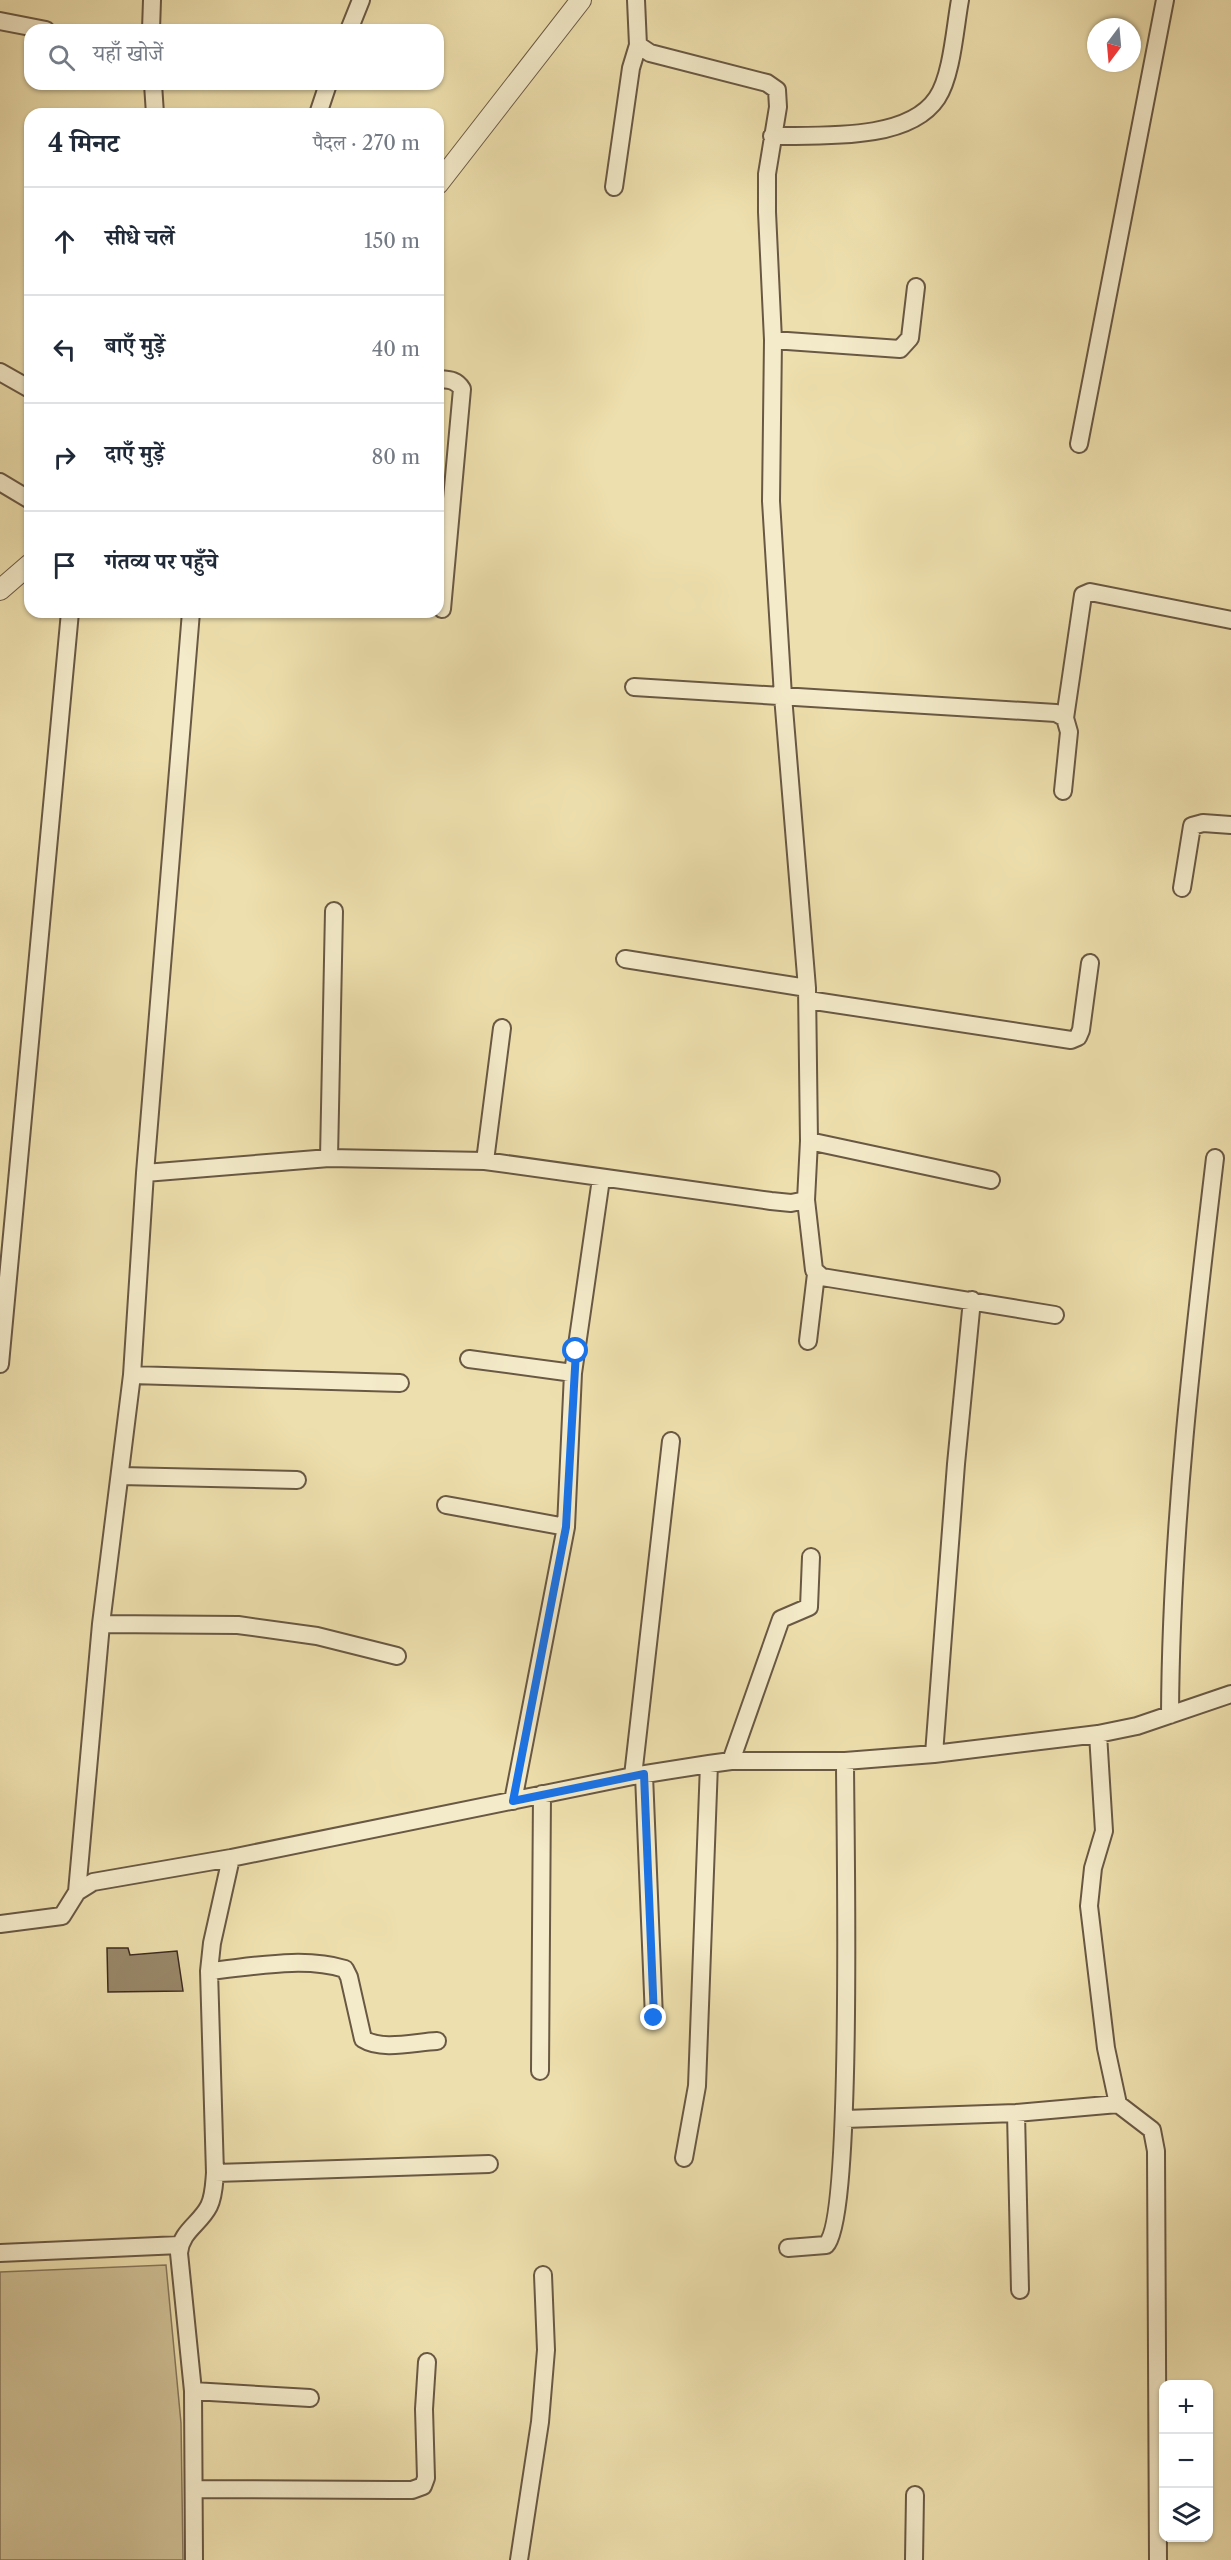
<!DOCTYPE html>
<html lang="hi">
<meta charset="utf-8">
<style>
body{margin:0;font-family:"Libre Caslon Text","Noto Serif Devanagari",serif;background:#f6f6f7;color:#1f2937}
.controls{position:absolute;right:18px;bottom:18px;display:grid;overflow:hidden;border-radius:12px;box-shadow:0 2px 4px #0004}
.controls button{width:54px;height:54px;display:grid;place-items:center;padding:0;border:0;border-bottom:2px solid #e0e1e3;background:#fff;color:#1f2937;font:30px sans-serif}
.compass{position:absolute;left:1087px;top:18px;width:54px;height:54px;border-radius:50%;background:#fff;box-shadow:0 2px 4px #0004;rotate:196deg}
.stop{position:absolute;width:18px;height:18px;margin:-14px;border:4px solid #1a73e8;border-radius:50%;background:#fff}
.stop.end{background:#1a73e8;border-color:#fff;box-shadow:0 2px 6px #0008}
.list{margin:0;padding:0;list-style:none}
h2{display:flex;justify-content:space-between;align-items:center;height:78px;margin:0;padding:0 24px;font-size:26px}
h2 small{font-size:20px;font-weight:400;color:#747a83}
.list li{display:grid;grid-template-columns:39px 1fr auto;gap:18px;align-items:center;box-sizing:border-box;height:108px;padding:0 24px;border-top:2px solid #e0e1e3}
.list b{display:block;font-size:22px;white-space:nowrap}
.list em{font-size:20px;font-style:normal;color:#747a83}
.icon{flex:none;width:33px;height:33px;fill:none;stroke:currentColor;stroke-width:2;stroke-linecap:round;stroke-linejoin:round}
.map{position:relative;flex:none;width:1231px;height:2560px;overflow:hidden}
.search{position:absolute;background:#fff;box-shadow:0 2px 4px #0004;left:24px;top:24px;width:420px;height:66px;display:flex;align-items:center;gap:15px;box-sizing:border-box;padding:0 21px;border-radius:18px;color:#747a83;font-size:22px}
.panel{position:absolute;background:#fff;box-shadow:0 2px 4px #0004;left:24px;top:108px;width:420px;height:510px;border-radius:18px}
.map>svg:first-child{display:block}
</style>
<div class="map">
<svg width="1231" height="2560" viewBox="0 0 1231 2560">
<rect width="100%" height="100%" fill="#eee0ae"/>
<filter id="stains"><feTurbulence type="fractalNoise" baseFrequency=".00333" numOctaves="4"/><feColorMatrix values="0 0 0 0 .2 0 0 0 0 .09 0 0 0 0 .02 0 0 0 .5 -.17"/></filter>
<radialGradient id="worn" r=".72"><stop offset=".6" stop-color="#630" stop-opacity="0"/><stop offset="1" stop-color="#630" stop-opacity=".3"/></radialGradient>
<!-- green -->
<path fill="#d0c196" stroke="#86765c" stroke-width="1.5" d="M166,2265L181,2423L183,2560H0V2272Z"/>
<!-- building -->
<path fill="#99896a" stroke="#3d2a21" stroke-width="1.5" d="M107,1948H128L130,1955L177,1951L183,1991L108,1992Z"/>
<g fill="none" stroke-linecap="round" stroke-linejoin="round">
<defs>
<path id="minor" d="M0,21L46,30
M151,30L152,0
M349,30L361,0
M638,45L650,53L767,83L777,90L778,107L767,174V212L773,340L771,501L783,696L807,988L809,1141L806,1200L814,1270L822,1277L1055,1315
M153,84L155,114
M318,114L328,84
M772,136C819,135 908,142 937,98C952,76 955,27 960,0
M614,187L631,68L638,45L636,0
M773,340L900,349L910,338L916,287
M0,372L30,389
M438,379C448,380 456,379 462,389L442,609
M1079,444L1165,0
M0,482L30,500
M634,687L1056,713L1065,718L1069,732L1063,791
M1065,718L1083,595L1090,592L1231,620
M1182,888L1192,826L1203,823L1231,825
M625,959L807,988
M808,1000L1071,1040L1078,1037L1081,1030L1090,963
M809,1141L991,1180
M329,1158L334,911
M485,1161L502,1028
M145,1173L329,1158L485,1161L771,1201L791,1203L806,1200
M808,1341L816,1274
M469,1359L573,1373
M0,1364L70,612
M132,1375L400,1383
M120,1476L297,1480
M446,1505L566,1527
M101,1624L238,1625L317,1636L397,1656
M1170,1715C1171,1528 1193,1343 1215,1158
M1098,1734L1104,1831L1093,1868L1089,1906L1106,2048L1118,2104L1152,2130L1156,2151L1158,2560
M934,1754L956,1464L972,1300
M731,1761L781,1619L809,1607L811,1557
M644,1775L654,2018
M633,1776L671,1441
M513,1801L566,1527L573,1373L601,1179
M77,1892L101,1624L132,1375L145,1173L191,612
M0,1924L62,1916L77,1892L93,1882L231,1858L633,1776L709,1764L731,1761H845L934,1754L1098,1734L1137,1726L1231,1694
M209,1971C252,1967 303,1956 345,1969L349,1977L363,2039C382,2051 415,2042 437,2041
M540,2071L542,1794
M1016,2113L1020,2290
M845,2119L1016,2113L1118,2104
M684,2158L697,2086L709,1764
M215,2173L489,2164
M788,2248L826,2245C854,2218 845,1825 845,1761
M0,2253L180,2245
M193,2391L310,2398
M195,2489L393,2490H412L423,2486L426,2478L424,2409L427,2362
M194,2560L193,2391L179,2253C181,2231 200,2224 209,2206C214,2196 214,2184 215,2173L209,1971L212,1943L231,1858
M519,2560L540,2422L546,2350L543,2275
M914,2560L915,2495"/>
<path id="tertiary" d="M438,184L581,0
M0,590L30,564"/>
</defs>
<!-- minor casing -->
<use href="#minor" stroke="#695844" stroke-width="20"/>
<!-- tertiary casing -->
<use href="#tertiary" stroke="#695844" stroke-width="22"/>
<!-- minor -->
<use href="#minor" stroke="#f4ebca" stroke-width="16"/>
<!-- tertiary -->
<use href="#tertiary" stroke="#f4ebca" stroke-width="20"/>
</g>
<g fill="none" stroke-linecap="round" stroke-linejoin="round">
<!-- route -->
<path stroke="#1a73e8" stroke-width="8" d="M576,1351L566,1527L513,1801L644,1774L654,2018"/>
</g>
<rect width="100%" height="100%" filter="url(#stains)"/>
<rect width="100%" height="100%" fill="url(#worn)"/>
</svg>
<div class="controls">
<button>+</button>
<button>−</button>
<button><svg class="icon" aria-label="layers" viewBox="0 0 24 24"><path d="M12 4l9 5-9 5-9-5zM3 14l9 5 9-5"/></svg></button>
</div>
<svg class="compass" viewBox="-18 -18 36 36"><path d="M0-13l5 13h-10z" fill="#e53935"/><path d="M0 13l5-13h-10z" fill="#747a83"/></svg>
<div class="stop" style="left:576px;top:1351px"></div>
<div class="stop end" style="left:654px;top:2018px"></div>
<div class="search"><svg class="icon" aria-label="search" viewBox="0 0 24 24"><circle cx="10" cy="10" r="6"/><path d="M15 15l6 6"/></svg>यहाँ खोजें</div>
<section class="panel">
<h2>4 मिनट<small>पैदल · 270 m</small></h2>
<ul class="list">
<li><svg class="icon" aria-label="ahead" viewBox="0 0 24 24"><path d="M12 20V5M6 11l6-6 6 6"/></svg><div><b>सीधे चलें</b></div><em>150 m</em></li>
<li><svg class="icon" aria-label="left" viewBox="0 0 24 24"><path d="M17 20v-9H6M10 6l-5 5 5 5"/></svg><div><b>बाएँ मुड़ें</b></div><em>40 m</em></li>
<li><svg class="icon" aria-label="right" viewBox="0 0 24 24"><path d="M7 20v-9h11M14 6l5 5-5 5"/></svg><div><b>दाएँ मुड़ें</b></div><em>80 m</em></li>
<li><svg class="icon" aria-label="arrive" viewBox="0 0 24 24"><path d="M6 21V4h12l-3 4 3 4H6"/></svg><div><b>गंतव्य पर पहुँचे</b></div></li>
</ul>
</section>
</div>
